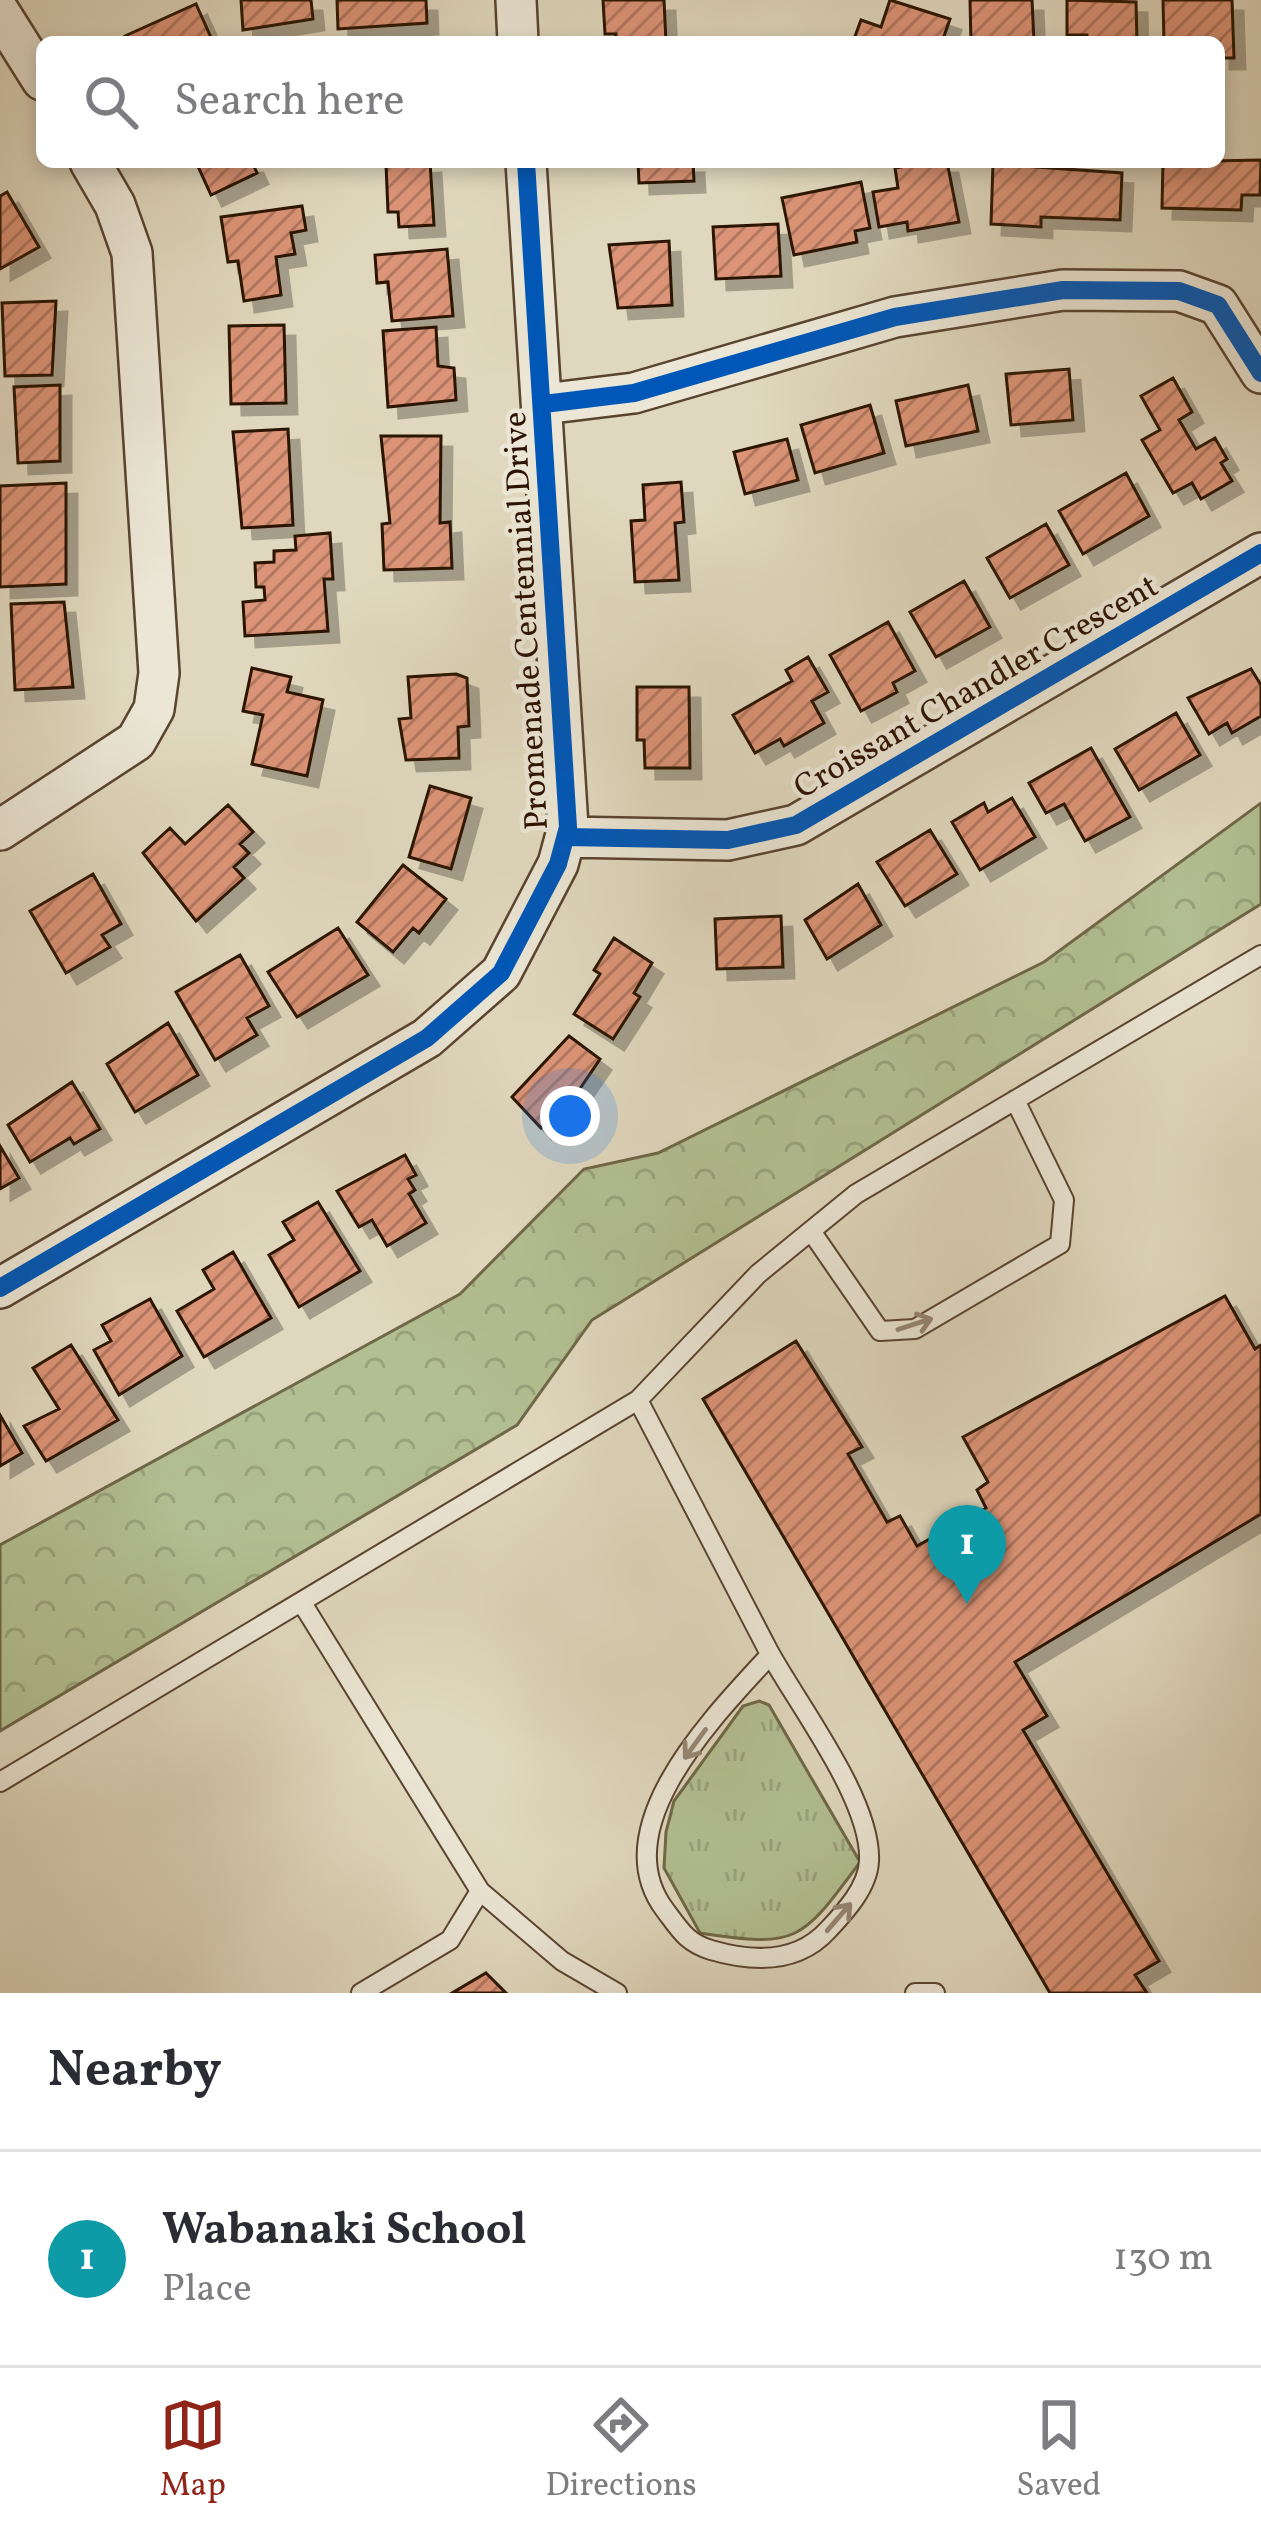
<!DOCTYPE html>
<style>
body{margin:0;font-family:Vollkorn,serif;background:#f2f2f3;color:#2b2b33}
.you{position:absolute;left:570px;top:1116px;width:42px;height:42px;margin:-30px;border:9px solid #fff;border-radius:50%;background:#1a73e8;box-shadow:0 0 0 18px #1a73e833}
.badge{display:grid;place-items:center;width:78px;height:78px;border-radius:50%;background:#8f2418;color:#fff;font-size:39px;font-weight:700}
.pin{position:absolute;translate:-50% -99px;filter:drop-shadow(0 3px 6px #0008)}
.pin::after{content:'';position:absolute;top:63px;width:42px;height:36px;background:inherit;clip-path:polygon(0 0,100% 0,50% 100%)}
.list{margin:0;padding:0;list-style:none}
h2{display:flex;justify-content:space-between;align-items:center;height:156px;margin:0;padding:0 48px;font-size:51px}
h2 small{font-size:39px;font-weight:400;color:#7c7c81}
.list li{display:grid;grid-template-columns:78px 1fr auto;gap:36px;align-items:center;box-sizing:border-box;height:216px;padding:0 48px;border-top:3px solid #e1e1e2}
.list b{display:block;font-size:45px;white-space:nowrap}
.list p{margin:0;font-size:39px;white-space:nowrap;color:#7c7c81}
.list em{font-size:39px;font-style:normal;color:#7c7c81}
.icon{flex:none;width:66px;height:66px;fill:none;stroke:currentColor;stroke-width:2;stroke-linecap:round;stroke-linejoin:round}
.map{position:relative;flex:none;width:1261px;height:1993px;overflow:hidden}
.search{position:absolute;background:#fff;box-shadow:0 6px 18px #0003;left:36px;right:36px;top:36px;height:132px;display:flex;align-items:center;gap:30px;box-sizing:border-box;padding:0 42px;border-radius:18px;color:#7c7c81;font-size:45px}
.sheet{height:372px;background:#fff}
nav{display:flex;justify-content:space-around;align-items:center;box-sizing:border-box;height:168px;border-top:3px solid #e1e1e2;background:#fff;font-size:33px;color:#7c7c81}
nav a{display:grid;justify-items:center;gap:6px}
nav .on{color:#8f2418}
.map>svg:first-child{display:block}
</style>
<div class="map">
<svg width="1261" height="1993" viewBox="0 0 1261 1993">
<defs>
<pattern id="grass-tufts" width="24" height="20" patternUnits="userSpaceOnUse" patternTransform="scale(3)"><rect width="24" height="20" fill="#b2bf92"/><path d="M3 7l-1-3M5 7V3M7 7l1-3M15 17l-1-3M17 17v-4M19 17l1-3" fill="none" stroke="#99a37c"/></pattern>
<pattern id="forest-crowns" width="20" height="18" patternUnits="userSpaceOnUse" patternTransform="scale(3)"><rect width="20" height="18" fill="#b2bf92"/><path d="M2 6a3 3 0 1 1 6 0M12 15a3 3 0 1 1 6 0" fill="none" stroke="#99a37c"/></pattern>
<pattern id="building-hatch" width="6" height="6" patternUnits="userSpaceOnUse" patternTransform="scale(3)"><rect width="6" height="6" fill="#db9477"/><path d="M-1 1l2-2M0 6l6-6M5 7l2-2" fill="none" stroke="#b2775f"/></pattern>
<filter id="shadow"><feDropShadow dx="11" dy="11" stdDeviation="0" flood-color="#0004"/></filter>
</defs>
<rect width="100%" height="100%" fill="#e0d8be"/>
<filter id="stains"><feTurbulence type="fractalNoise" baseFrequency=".00167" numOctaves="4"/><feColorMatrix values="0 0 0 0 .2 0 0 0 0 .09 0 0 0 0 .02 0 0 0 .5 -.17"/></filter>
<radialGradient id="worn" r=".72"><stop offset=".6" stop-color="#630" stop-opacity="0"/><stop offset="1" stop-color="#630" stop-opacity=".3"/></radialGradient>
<!-- grass -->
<path fill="url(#grass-tufts)" stroke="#6f6849" stroke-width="3" d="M759,1701L769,1705L860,1862C801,1942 798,1948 700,1933L664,1868L666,1832L674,1801L743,1706Z"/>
<!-- forest -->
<path fill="url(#forest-crowns)" stroke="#6f6849" stroke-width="3" d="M1261,803V904L592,1320L517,1425L0,1731V1545L460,1294L584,1169L658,1153L1044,962Z"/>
<!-- building -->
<path fill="url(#building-hatch)" stroke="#2c1200" stroke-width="3" filter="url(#shadow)" d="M241,0H311L313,19L243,30Z
M337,0H426L427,23L338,29Z
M603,0H664L666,42H616V34H605Z
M890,0L950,19L942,42H853L861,20L881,27Z
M970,0H1032L1034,42H971Z
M1067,0L1136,2L1137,42H1087V35H1067Z
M1163,0H1232L1234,58H1219V42H1164Z
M196,4L213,42H127L125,36Z
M1261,160L1260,195H1242L1241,210L1162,208L1163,162Z
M196,162H252L257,173L211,195Z
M430,162L434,225L399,227L398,212H388L386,164Z
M638,162H693L694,181L639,183Z
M928,162H947L959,222L908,231L907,222L879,227L873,192L898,188L895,168Z
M993,164L1122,173L1120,220L1041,217V227L991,224Z
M861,182L870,228L855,231L857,242L794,255L782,198Z
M7,192L39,247L0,269V196Z
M302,206L306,230L291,233L295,254L276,257L281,295L244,301L238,261L228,262L221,217Z
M778,224L781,276L716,279L713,227Z
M669,241L672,305L618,308L609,245Z
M447,249L453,316L392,321L388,282L377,283L375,255Z
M56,301L52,375L5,376L2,303Z
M284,325L286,403L231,404L229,326Z
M436,327L438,366L454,368L456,400L388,407L383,331Z
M1069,369L1073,420L1011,425L1006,374Z
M1173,378L1192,412L1179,420L1196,449L1215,438L1227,459L1221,463L1232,481L1201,499L1192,483L1173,493L1142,440L1160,430L1141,396Z
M60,385V461L18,463L14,387Z
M968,385L978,431L906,446L896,401Z
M870,405L884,453L815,473L801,425Z
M288,429L293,525L242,528L233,432Z
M381,436H441L440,523L450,522L452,568L384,570L382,524L390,523Z
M787,439L798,480L745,494L734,452Z
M1126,473L1149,516L1083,554L1059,511Z
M681,482L684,522L675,523L679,580L635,582L631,521L645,520L643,485Z
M66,483V584L0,587V486Z
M1046,524L1069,565L1010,598L987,558Z
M330,533L333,579H324L328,631L245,636L243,602L265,600L264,587H256L255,563L274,562V551L296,550L295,536Z
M964,581L990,627L936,657L910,612Z
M64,602L73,687L15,690L11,604Z
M888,622L915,671L893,683L897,692L861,711L830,655Z
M808,657L828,692L812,701L824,723L784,746L780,739L755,753L733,715L792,681L786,670Z
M252,668L291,677L287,692L323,700L307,776L252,764L263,715L243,711Z
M1251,669L1261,685V716L1232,733L1227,723L1209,734L1188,698Z
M456,674L467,678L469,726L458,727L459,758L406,760L399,719L411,718L408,677Z
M637,687H689L690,768H645L644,740H637Z
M1176,713L1200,755L1139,790L1115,749Z
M1091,748L1130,817L1085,841L1064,804L1046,813L1029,783Z
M430,786L471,798L451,869L409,857Z
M1012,798L1035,837L980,870L952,822L984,803L988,812Z
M228,805L253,832L240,844L249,853L234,867L244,878L196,921L143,853L170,828L185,844Z
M930,830L957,874L905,906L877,862Z
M403,865L446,899L419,933L413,928L393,952L357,922Z
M93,874L121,924L102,935L110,947L66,973L30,911Z
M858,884L881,925L827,959L805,920Z
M781,916L783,967L717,969L715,919Z
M338,928L368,975L297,1017L268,972Z
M614,938L652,963L634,993L640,997L613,1039L574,1014L600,974L594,970Z
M240,955L269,1006L247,1018L257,1035L215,1060L176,992Z
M168,1023L198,1075L135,1112L107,1064Z
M569,1036L600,1059L577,1093L541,1128L512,1097Z
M72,1082L100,1129L74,1144L70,1138L30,1162L8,1125Z
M0,1146L19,1178L0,1189Z
M405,1155L416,1175L408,1179L415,1190L409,1194L426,1223L387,1246L372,1220L359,1227L337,1191Z
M318,1202L360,1271L299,1307L269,1255L294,1240L283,1222Z
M233,1252L271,1318L204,1357L177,1311L214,1289L203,1270Z
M1225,1296L1255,1349L1261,1345V1514L1015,1662L1047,1716L1023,1730L1159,1961L1135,1975L1147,1993H1050L703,1399L796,1341L862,1447L848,1454L887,1522L900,1516L917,1546L986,1508L977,1490L988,1482L963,1437Z
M150,1299L182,1356L119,1395L94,1350L111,1341L102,1325Z
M71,1345L118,1420L46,1461L24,1426L59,1409L33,1368Z
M0,1415L22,1453L0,1466Z
M486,1973L506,1993H452Z"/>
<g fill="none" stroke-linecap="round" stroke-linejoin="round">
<defs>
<path id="lane" d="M811,1231L880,1331L915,1329L1060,1244L1064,1200L1015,1100
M638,1400C682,1483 724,1567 768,1650C797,1704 872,1800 869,1861C868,1887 845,1912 828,1930C797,1964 752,1962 711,1950C687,1943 680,1930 665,1910C602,1827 718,1712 770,1655
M302,1603L480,1891L562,1961L617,1993
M0,1782L638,1400L758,1274L856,1194L1261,955
M361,1993L450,1940L480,1891
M915,1993H935"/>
<path id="street" d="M516,0L518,42
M0,13L42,80
M544,404L634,393L895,317L1063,290L1179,291L1218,305L1261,373
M0,830L136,741L154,709L159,673L132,253L115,205L90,162
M566,837L728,840L796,825L1261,553
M0,1288L427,1038L501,973L558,864L568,827L526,162"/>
</defs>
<!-- lane casing -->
<use href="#lane" stroke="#594430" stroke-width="22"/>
<!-- street casing -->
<use href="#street" stroke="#594430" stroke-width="44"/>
<!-- lane -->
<use href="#lane" stroke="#ebe6d5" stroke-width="18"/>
<!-- street -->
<use href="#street" stroke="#ebe6d5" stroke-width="39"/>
<defs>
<path id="cycleway" d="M544,404L634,393L895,317L1063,290L1179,291L1218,305L1261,373
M566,837L728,840L796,825L1261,553
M0,1288L427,1038L501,973L558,864L568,827L526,162"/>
</defs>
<!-- cycleway casing -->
<use href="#cycleway" stroke="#ebe6d5" stroke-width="26"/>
<!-- cycleway -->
<use href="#cycleway" stroke="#0057b8" stroke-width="18"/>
</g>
<!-- one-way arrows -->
<defs><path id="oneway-shaft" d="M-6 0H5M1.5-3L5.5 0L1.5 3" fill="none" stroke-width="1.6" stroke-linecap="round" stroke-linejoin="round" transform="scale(3)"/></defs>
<g stroke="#958775">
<use href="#oneway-shaft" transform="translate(915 1324) rotate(-18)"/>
<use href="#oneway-shaft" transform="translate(695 1744) rotate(126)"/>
<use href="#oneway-shaft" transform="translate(839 1917) rotate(-49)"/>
</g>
<g text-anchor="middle" stroke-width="9" stroke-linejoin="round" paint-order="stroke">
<!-- street labels -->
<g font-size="33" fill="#2c1200" stroke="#ebe6d5">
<text transform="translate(524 621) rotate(-93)" y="12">Promenade Centennial Drive</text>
<text transform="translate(975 685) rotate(-30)" y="12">Croissant Chandler Crescent</text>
</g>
</g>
<rect width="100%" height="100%" filter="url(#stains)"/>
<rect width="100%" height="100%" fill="url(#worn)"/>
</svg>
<div class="you"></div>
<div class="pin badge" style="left:967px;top:1604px;background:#0f9aa8">1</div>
<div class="search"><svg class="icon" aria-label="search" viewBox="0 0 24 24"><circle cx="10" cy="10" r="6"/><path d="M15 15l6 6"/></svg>Search here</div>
</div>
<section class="sheet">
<h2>Nearby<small></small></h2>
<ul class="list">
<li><span class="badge" style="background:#0f9aa8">1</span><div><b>Wabanaki School</b><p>Place</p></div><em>130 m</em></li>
</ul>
</section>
<nav>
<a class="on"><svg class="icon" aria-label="map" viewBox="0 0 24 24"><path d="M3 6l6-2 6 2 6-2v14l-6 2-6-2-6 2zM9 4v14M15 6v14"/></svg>Map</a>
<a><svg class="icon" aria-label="directions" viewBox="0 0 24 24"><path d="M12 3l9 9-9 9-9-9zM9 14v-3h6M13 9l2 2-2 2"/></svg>Directions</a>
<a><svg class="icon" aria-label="saved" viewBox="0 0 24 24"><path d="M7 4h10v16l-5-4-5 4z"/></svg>Saved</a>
</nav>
